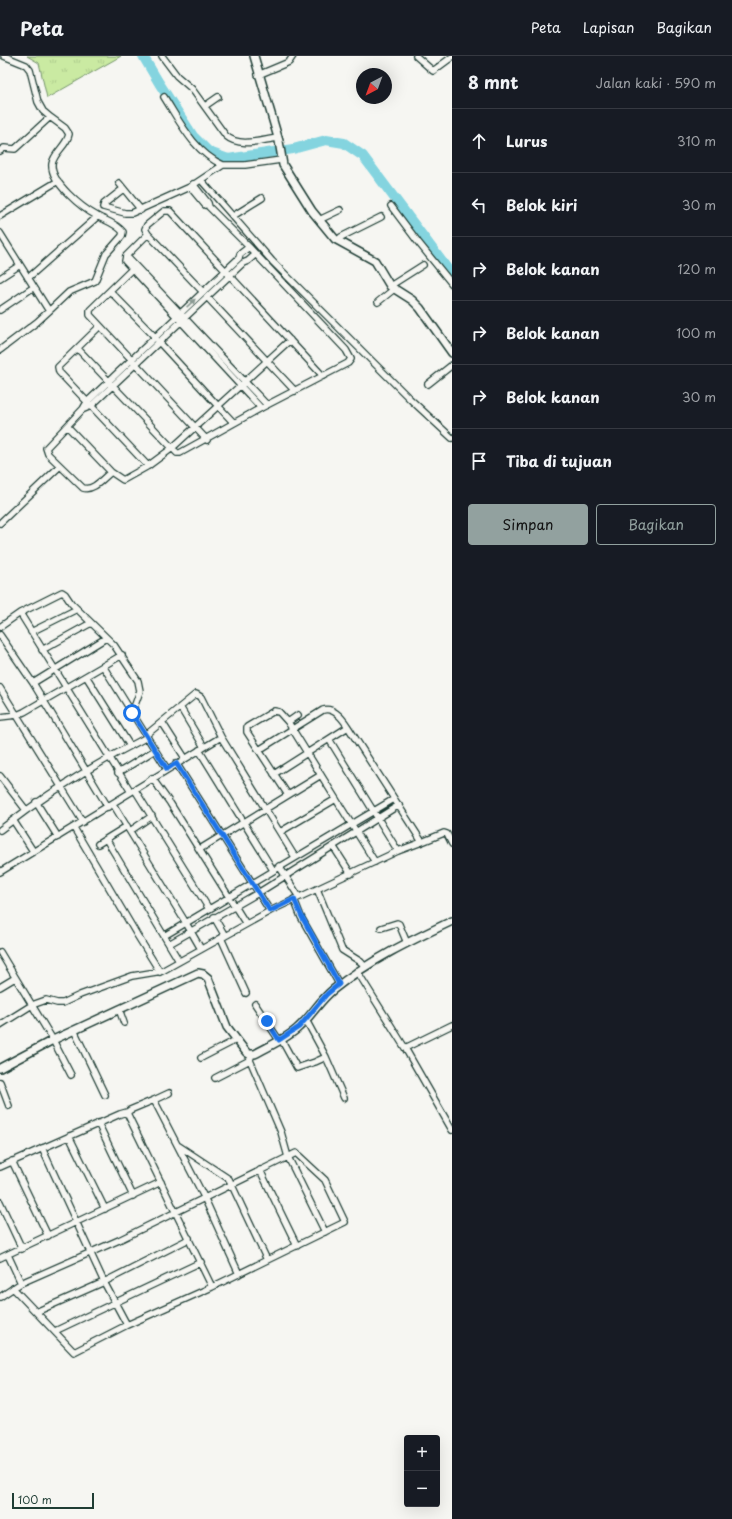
<!DOCTYPE html>
<html lang="id">
<meta charset="utf-8">
<style>
body{margin:0;font-family:"Playpen Sans",sans-serif;background:#242831;color:#f1f3f6}
.controls{position:absolute;right:12px;bottom:12px;display:grid;overflow:hidden;border-radius:4px;box-shadow:0 4px 16px #0002}
.controls button{width:36px;height:36px;display:grid;place-items:center;padding:0;border:0;border-bottom:1px solid #363941;background:#171b24;color:#f1f3f6;font:20px sans-serif}
.compass{position:absolute;left:356px;top:12px;width:36px;height:36px;border-radius:50%;background:#171b24;box-shadow:0 4px 16px #0002;rotate:221deg}
.scale{position:absolute;left:12px;bottom:10px;width:82px;box-sizing:border-box;padding-left:4px;border:2px solid #1f3d34;border-top:0;font-size:11px;line-height:14px;white-space:nowrap;color:#1f3d34;-webkit-text-stroke:3px #f6f6f2;paint-order:stroke}
.stop{position:absolute;width:12px;height:12px;margin:-9px;border:3px solid #1a73e8;border-radius:50%;background:#fff}
.stop.end{background:#1a73e8;border-color:#fff;box-shadow:0 1px 4px #0008}
.list{margin:0;padding:0;list-style:none}
h2{display:flex;justify-content:space-between;align-items:center;height:52px;margin:0;padding:0 16px;font-size:17px}
h2 small{font-size:13px;font-weight:400;color:#9ea1a6}
.list li{display:grid;grid-template-columns:26px 1fr auto;gap:12px;align-items:center;box-sizing:border-box;height:64px;padding:0 16px;border-top:1px solid #363941}
.list b{display:block;font-size:15px;white-space:nowrap}
.list em{font-size:13px;font-style:normal;color:#9ea1a6}
.actions{display:flex;gap:8px;padding:12px 16px}
.actions a{flex:1;padding:9px 0;border:1px solid #92a19f;border-radius:4px;text-align:center;font-size:14px;color:#92a19f}
.actions .main{background:#92a19f;color:#111}
.icon{flex:none;width:22px;height:22px;fill:none;stroke:currentColor;stroke-width:2;stroke-linecap:round;stroke-linejoin:round}
.map{position:relative;flex:none;width:452px;height:1463px;overflow:hidden}
header{display:flex;align-items:center;gap:24px;box-sizing:border-box;height:56px;padding:0 20px;background:#171b24;border-bottom:1px solid #363941}
header strong{font-size:19px}
nav{display:flex;gap:22px;margin-inline-start:auto;font-size:14px}
main{display:flex}
aside{flex:1;background:#171b24}
.map>svg:first-child{display:block}
</style>
<header>
<strong>Peta</strong>
<nav><a>Peta</a><a>Lapisan</a><a>Bagikan</a></nav>
</header>
<main>
<div class="map">
<svg width="452" height="1463" viewBox="0 0 452 1463">
<defs>
<pattern id="grass-tufts" width="24" height="20" patternUnits="userSpaceOnUse"><rect width="24" height="20" fill="#caeaa2"/><path d="M3 7l-1-3M5 7V3M7 7l1-3M15 17l-1-3M17 17v-4M19 17l1-3" fill="none" stroke="#adca8c"/></pattern>
</defs>
<rect width="100%" height="100%" fill="#f6f6f2"/>
<filter id="ink" filterUnits="userSpaceOnUse"><feTurbulence type="fractalNoise" baseFrequency=".025" numOctaves="2"/><feDisplacementMap in="SourceGraphic" scale="8" xChannelSelector="R" yChannelSelector="G"/><feConvolveMatrix kernelMatrix="1 2 1 2 8 2 1 2 1" color-interpolation-filters="sRGB"/></filter>
<g filter="url(#ink)">
<!-- grass -->
<path fill="url(#grass-tufts)" stroke="#74946b" d="M27,0H121L47,42L39,7Z"/>
<g fill="none" stroke-linecap="round" stroke-linejoin="round">
<!-- river -->
<path stroke="#84d4df" stroke-width="10" d="M143,0L159,27L193,80L209,96L228,103L293,93L326,84L344,87L363,100L452,219"/>
<defs>
<path id="minor" d="M4,0L26,9L30,14L38,46L43,55L50,61
M162,0L177,20L192,33L226,80C240,92 261,84 278,82
M416,0L433,15L452,1
M258,19L289,6L293,0
M164,41C180,66 194,96 223,109
M205,50L218,41
M0,95L4,92L15,93L50,61L65,72L69,78C67,90 54,96 52,108C50,126 82,152 97,160C106,165 116,167 123,176L122,180L106,198L95,225L69,236L49,255
M201,124L272,205L410,343L452,382
M119,127L141,154
M190,131L205,149
M123,133L104,148L103,151L125,157H132L190,131L223,109H245L281,104
M391,150L418,186L452,228
M0,160L58,125
M233,160L262,142
M319,164L340,154
M0,177L49,255L37,266L0,294
M148,178L203,236
M338,184L341,181L381,161
M126,200L267,349
M132,213L90,254V259L207,384
M0,222L20,209
M28,222L97,161
M390,230L423,209
M110,235L155,281
M207,241L295,335
M378,246L394,233
M0,254L34,231
M100,270L58,311L59,316L148,410
M158,285L218,350L290,284
M78,293L177,397H180L234,367
M428,328L452,309
M261,352L125,205L126,200L148,178L145,173L147,169L164,155H170L323,320
M84,353L91,350L243,207L248,205L256,198
M67,370L111,416L123,424L148,410L171,393L218,350L234,367L261,352L348,307L351,303L346,294L249,191L209,151L208,147L193,128
M111,416C103,422 94,435 83,432L48,398L46,392L83,353L87,346L109,325L239,202L240,198L249,191
M0,467L60,410
M20,557L62,536L65,538L71,547L114,589L138,625L140,635L132,657
M0,571L20,557L131,736
M31,576L77,553
M0,579L33,627L108,751
M42,594L91,567
M103,610L167,713
M86,620L130,690
M33,627L106,582
M0,632L83,766
M180,651L204,691
M0,661L17,659L24,656L122,599
M162,666L185,702
M288,666L375,806
M146,679L196,638L201,641L221,681
M329,683L398,795
M199,694L273,814
M176,707L270,855
M118,717L155,694
M274,718L348,671
M0,720L26,754
M152,722L170,747L246,868
M135,734L209,853
M288,739L247,676V671L274,655L279,656L288,666L298,659
M36,746L58,781
M113,748L186,867L201,893
M13,764L33,795
M74,772L137,879L160,916
M0,774C46,738 95,708 147,681
M130,775L152,760
M280,776L336,743
M106,783L179,905
M422,786L444,777L447,778L452,788
M98,788L127,770
M333,790L351,818
M200,793L321,719
M279,810L299,841
M0,816L221,681L295,801
M317,833L342,894L361,906L365,911
M294,843L301,861L339,928
M214,861L225,880
M381,872L397,867L399,868L407,887
M164,880L394,743
M221,882L246,937
M169,888L258,837L399,749
M0,896L53,984L71,1019
M357,915L405,992L452,1074
M0,931L15,922
M255,948L279,984
M119,953L124,967
M306,964L326,1001L344,1042
M0,969L32,949L46,944L57,947H63L80,939L132,920L162,915L270,855L398,795L422,786L348,671C343,663 334,651 323,654L259,694
M74,974L105,1039
M281,983L297,1012L315,1006L326,1001
M405,992L452,969
M201,1002L236,984
M250,1004L281,1076L288,1101L325,1176
M215,1022L250,1004L251,1001
M0,1026L9,1050
M154,1044L169,1037
M98,1067L133,1140
M69,1080L105,1153
M179,1090L229,1123L267,1204
M42,1092L104,1226L127,1269
M12,1105L48,1180
M0,1111L120,1058L127,1056
M260,1114L297,1190
M0,1146L22,1193
M8,1199L21,1227
M0,1202L161,1126
M212,1231L127,1057L130,1054L154,1044L204,1141L239,1218
M0,1241L21,1227L119,1184L296,1097L325,1124L345,1166L212,1231L127,1269L74,1296L13,1232
M36,1256L104,1226L185,1185L189,1182
M55,1275L201,1206"/>
<path id="tertiary" d="M254,0L279,85L283,109L312,155L335,183L375,205L390,230L412,244L420,252L452,297
M0,1012L53,984L198,917L203,918L208,922L227,971L246,996L249,998H255C269,990 288,982 299,971C312,959 320,944 334,933C370,904 410,885 452,865"/>
</defs>
<!-- minor casing -->
<use href="#minor" stroke="#1f3d34" stroke-width="8"/>
<!-- tertiary casing -->
<use href="#tertiary" stroke="#1f3d34" stroke-width="10"/>
<!-- minor -->
<use href="#minor" stroke="#f6f6f2" stroke-width="5.5"/>
<!-- tertiary -->
<use href="#tertiary" stroke="#f6f6f2" stroke-width="7"/>
</g>
<!-- one-way arrows -->
<defs><path id="oneway-solid" d="M-6-.8H1V-3.2L6.5 0L1 3.2V.8H-6Z"/></defs>
<use fill="#8a9a93" href="#oneway-solid" transform="translate(191 247) rotate(-43)"/>
</g>
<g fill="none" stroke-linecap="round" stroke-linejoin="round" filter="url(#ink)">
<!-- route -->
<path stroke="#1a73e8" stroke-width="5" d="M132,657L167,713L176,707L270,855L294,843L302,861L339,928L327,938L299,971L279,984L267,965"/>
</g>
</svg>
<div class="controls">
<button>+</button>
<button>−</button>
</div>
<svg class="compass" viewBox="-18 -18 36 36"><path d="M0-13l5 13h-10z" fill="#e53935"/><path d="M0 13l5-13h-10z" fill="#9ea1a6"/></svg>
<div class="scale">100 m</div>
<div class="stop" style="left:132px;top:657px"></div>
<div class="stop end" style="left:267px;top:965px"></div>
</div>
<aside>
<h2>8 mnt<small>Jalan kaki · 590 m</small></h2>
<ul class="list">
<li><svg class="icon" aria-label="ahead" viewBox="0 0 24 24"><path d="M12 20V5M6 11l6-6 6 6"/></svg><div><b>Lurus</b></div><em>310 m</em></li>
<li><svg class="icon" aria-label="left" viewBox="0 0 24 24"><path d="M17 20v-9H6M10 6l-5 5 5 5"/></svg><div><b>Belok kiri</b></div><em>30 m</em></li>
<li><svg class="icon" aria-label="right" viewBox="0 0 24 24"><path d="M7 20v-9h11M14 6l5 5-5 5"/></svg><div><b>Belok kanan</b></div><em>120 m</em></li>
<li><svg class="icon" aria-label="right" viewBox="0 0 24 24"><path d="M7 20v-9h11M14 6l5 5-5 5"/></svg><div><b>Belok kanan</b></div><em>100 m</em></li>
<li><svg class="icon" aria-label="right" viewBox="0 0 24 24"><path d="M7 20v-9h11M14 6l5 5-5 5"/></svg><div><b>Belok kanan</b></div><em>30 m</em></li>
<li><svg class="icon" aria-label="arrive" viewBox="0 0 24 24"><path d="M6 21V4h12l-3 4 3 4H6"/></svg><div><b>Tiba di tujuan</b></div></li>
</ul>
<div class="actions"><a class="main">Simpan</a><a>Bagikan</a></div>
</aside>
</main>
